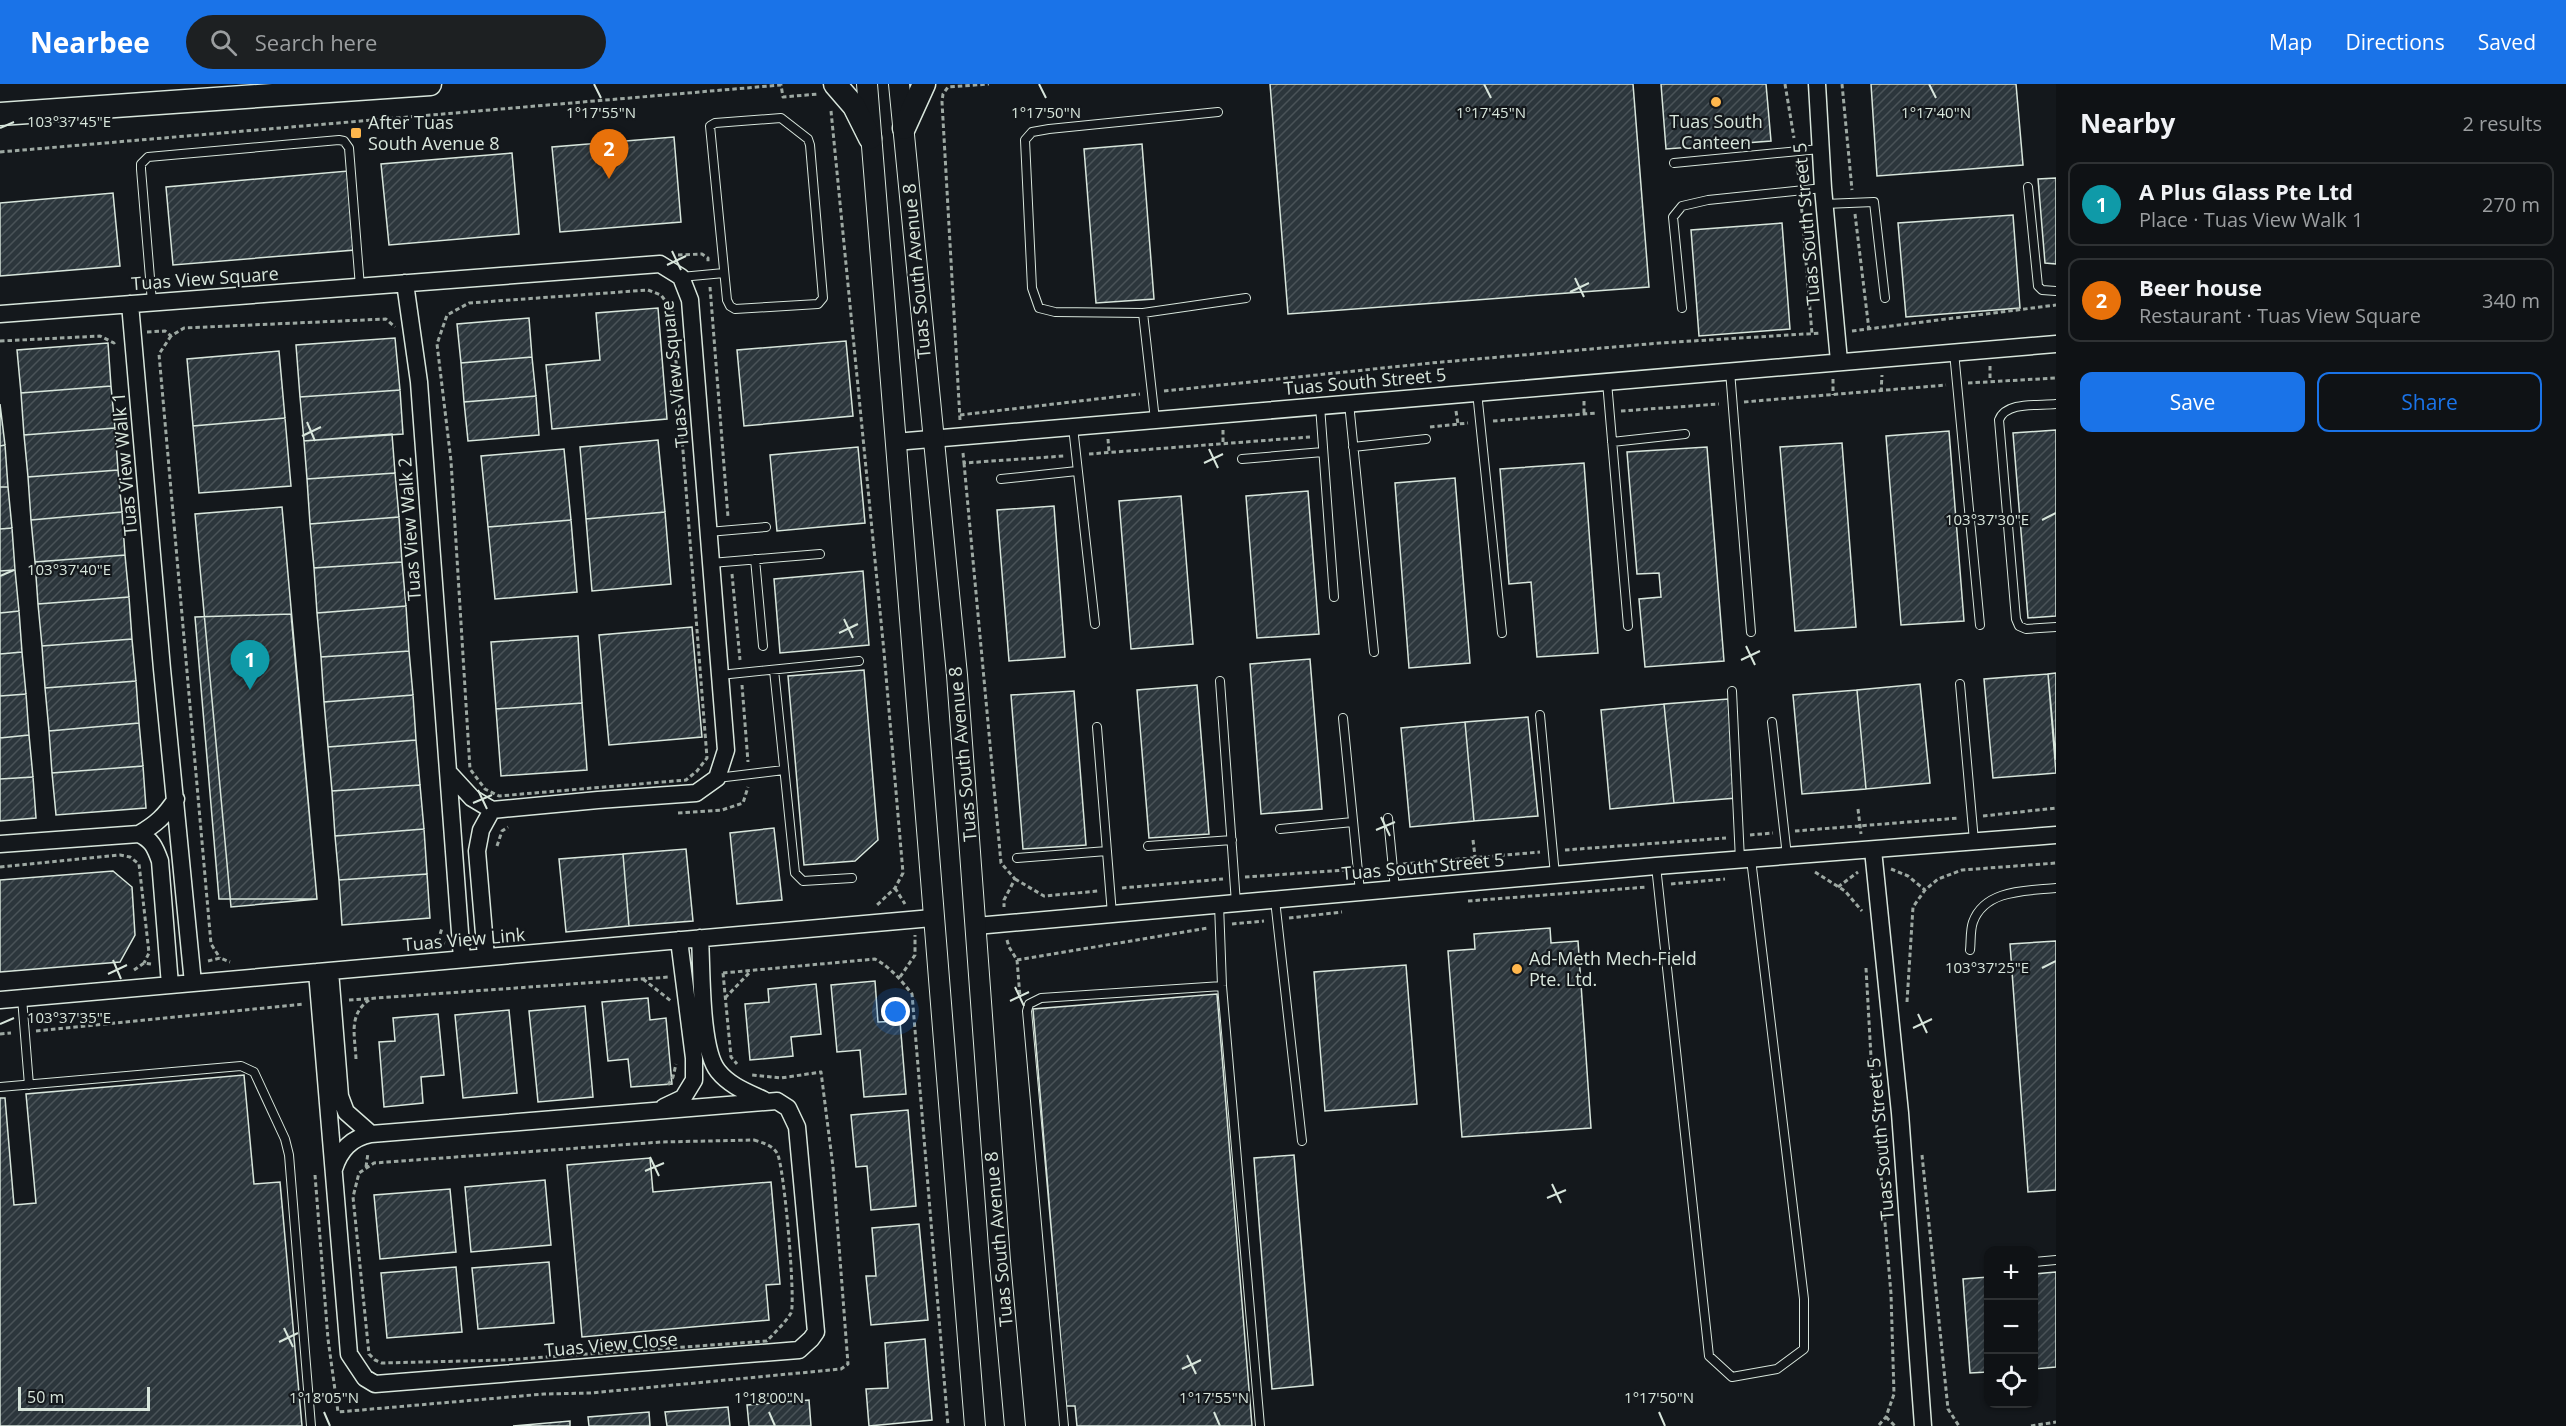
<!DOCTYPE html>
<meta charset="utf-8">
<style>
body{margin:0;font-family:"Open Sans",sans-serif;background:#1d2022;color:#f1f3f6}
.controls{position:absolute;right:18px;bottom:18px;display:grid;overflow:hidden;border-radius:12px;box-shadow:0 2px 4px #0004}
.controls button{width:54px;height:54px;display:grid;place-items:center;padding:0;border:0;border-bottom:2px solid #2f3234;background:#0f1215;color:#f1f3f6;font:30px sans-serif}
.scale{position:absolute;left:18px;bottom:15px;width:132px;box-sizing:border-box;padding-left:6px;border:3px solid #d8e6dc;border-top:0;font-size:16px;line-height:21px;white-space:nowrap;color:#d8e6dc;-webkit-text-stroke:4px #14181c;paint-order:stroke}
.you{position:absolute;left:896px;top:928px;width:21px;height:21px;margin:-15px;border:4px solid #fff;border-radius:50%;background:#1a73e8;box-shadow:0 0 0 9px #1a73e833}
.badge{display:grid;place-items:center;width:39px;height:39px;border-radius:50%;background:#1a73e8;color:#fff;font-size:20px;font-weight:700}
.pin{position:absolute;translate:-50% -50px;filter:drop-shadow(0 2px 3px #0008)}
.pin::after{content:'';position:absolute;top:32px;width:21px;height:18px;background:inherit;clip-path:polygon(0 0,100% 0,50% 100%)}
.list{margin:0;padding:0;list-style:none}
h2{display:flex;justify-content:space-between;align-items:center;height:78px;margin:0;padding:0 24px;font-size:26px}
h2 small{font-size:20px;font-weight:400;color:#9b9ea0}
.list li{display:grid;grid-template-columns:39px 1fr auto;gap:18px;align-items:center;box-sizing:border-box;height:84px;margin:0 12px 12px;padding:0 12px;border:2px solid #2f3234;border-radius:12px}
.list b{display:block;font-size:22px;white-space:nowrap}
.list p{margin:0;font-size:20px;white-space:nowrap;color:#9b9ea0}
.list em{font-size:20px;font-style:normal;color:#9b9ea0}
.actions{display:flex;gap:12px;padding:18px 24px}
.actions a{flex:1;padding:14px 0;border:2px solid #1a73e8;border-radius:12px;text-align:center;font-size:21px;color:#1a73e8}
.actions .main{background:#1a73e8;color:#fff}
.icon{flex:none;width:33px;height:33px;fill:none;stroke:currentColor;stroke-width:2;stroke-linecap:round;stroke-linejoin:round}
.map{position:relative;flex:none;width:2056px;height:1342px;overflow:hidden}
header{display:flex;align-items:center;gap:36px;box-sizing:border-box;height:84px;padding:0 30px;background:#1a73e8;color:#fff}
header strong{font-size:28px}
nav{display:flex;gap:33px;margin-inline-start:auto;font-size:21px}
.search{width:420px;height:54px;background:#1d2022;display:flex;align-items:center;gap:15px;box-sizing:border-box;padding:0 21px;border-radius:33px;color:#9b9ea0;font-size:22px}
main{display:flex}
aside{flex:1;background:#0f1215}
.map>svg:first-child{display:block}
</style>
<header>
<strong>Nearbee</strong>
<div class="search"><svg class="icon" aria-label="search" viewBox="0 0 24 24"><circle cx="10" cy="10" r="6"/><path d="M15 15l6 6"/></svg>Search here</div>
<nav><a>Map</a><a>Directions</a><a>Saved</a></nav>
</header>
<main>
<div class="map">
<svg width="2056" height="1342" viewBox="0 0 2056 1342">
<defs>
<pattern id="building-hatch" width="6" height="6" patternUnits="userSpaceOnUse" patternTransform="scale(1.5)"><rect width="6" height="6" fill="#2c363c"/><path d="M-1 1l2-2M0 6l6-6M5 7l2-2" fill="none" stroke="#4a5358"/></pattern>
</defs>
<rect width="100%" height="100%" fill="#14181c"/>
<!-- building -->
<path fill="url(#building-hatch)" stroke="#d8e6dc" stroke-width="1.5" d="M1270,0H1633L1649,203L1288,230Z
M1661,0H1766L1771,57L1666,65Z
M1871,0H2016L2023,81L1877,92Z
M674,53L681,138L560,148L552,63Z
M1142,60L1154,215L1096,219L1084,65Z
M512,69L519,150L389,161L381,80Z
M348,87L355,166L173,181L166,103Z
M2056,94V180L2045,179L2038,95Z
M113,109L120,182L0,192V119Z
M2013,131L2020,224L1906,233L1898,139Z
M1782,139L1790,245L1699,252L1691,146Z
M658,224L667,335L552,345L546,281L600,276L596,229Z
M529,234L532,273L461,279L457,240Z
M395,254L400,306L300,313L296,261Z
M846,257L853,332L744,342L737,266Z
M108,259L111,302L21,309L17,266Z
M279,267L285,334L193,342L187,275Z
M532,273L536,312L464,318L461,279Z
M111,302L115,344L24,351L21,309Z
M400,306L403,350L304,357L300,313Z
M536,312L539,351L468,357L464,318Z
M0,320L5,361L0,362Z
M285,334L291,402L199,409L193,342Z
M115,344L118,386L28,393L24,351Z
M2056,346V532L2028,534L2013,349Z
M1949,347L1964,537L1901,541L1886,352Z
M392,350L395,389L307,395L304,357Z
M658,356L665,428L586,435L580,363Z
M1842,359L1856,543L1795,547L1780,363Z
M5,361L8,403H0V362Z
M858,363L865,439L777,447L770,371Z
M1707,363L1724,577L1645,583L1639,515L1661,513L1659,489L1637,490L1627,368Z
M564,365L571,436L488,443L481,372Z
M1584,379L1598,569L1537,573L1531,498L1509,500L1500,385Z
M118,386L122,428L31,436L28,393Z
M395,389L399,433L310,440L307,395Z
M1455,394L1470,579L1409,584L1395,399Z
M0,403H8L12,444L0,445Z
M1308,407L1319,550L1257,554L1246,412Z
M1181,412L1193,560L1131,565L1119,417Z
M1054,422L1065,573L1009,577L997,426Z
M282,423L317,815L231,823L195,430Z
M122,428L125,471L35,478L31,436Z
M665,428L671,500L592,507L586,435Z
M399,433L402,478L314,484L310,440Z
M571,436L577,508L495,515L488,443Z
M12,444L15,486L0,487V445Z
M125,471L129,513L38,520L35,478Z
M402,478L406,522L317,529L314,484Z
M15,486L19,527L0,529V487Z
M863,487L869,561L780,569L774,495Z
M129,513L132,555L42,562L38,520Z
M406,522L409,567L321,573L317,529Z
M19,527L22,568L0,570V529Z
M291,530L317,815H219L195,533Z
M692,543L702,653L609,661L599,551Z
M578,552L582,619L496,625L491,558Z
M132,555L136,597L45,604L42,562Z
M409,567L413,611L324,618L321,573Z
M22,568L26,610L0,612V570Z
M1310,575L1322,725L1261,730L1250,580Z
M864,586L878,756L855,777L804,781L788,592Z
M2056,589V676L2048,590Z
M2048,590L2056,689L1993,694L1984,595Z
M136,597L139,639L49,647L45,604Z
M1920,600L1930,699L1866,705L1857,606Z
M1197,601L1209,750L1149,754L1137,606Z
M1857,606L1866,705L1802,710L1793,611Z
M1074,607L1086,761L1023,765L1011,611Z
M26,610L29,651L0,654V612Z
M413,611L416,656L328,663L324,618Z
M1728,615L1737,714L1674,719L1664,620Z
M582,619L587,686L501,692L496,625Z
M1664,620L1674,719L1610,725L1601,626Z
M1528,633L1538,732L1474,737L1465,638Z
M1465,638L1474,737L1410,743L1401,644Z
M139,639L143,682L52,689L49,647Z
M29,651L33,693L0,695V654Z
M416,656L420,701L332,707L328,663Z
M143,682L146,724L56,731L52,689Z
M33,693L36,734L0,737V695Z
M420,701L424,745L335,752L332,707Z
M774,744L782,816L737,820L730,749Z
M424,745L427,790L339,796L335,752Z
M686,765L693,837L629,842L623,770Z
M623,770L629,842L566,848L559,775Z
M113,787L132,803L135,851L120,878L0,888V796Z
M427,790L430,834L342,841L339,796Z
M1550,844L1551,859L1578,857L1591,1044L1462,1053L1448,867L1475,865L1474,850Z
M2056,857V1106L2028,1108L2010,860Z
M1406,881L1417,1020L1325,1027L1314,888Z
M875,897L878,938L900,937L906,1010L864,1013L860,966L837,968L831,901Z
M816,900L821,950L791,953L793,972L750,976L745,920L769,918L768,905Z
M1217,910L1252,1342H1077L1075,1322H1066L1033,925Z
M648,914L650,936L666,934L672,1000L631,1003L628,975L608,977L602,918Z
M585,922L593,1013L538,1018L529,927Z
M509,926L517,1009L463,1014L455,931Z
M438,930L444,991L421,993L423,1019L384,1023L379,958L395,957L393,934Z
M244,991L254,1100L280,1098L302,1342H0V1014H5L14,1121L36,1119L26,1010Z
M908,1026L916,1122L871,1126L867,1082L856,1083L851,1031Z
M1294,1071L1313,1301L1272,1305L1254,1074Z
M650,1074L653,1108L771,1098L780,1200L766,1201L769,1236L582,1253L567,1081Z
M545,1096L551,1161L471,1168L465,1103Z
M450,1105L456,1168L380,1175L374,1111Z
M919,1140L928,1236L871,1241L866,1192H876L872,1144Z
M549,1178L554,1239L478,1245L472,1184Z
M456,1183L462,1248L387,1254L381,1189Z
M2056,1188V1283L2034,1285V1190Z
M1988,1193V1288L1970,1289L1963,1195Z
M925,1255L932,1336L869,1342L866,1305L888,1304L885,1259Z
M809,1316L811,1342H749L747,1321Z
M728,1323L730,1342H667L665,1328Z
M649,1328L650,1342H589L588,1333Z
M570,1337V1342H513Z"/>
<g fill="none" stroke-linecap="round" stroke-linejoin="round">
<defs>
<path id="service" d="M781,34L808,55L810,61L823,214L818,220L735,225L730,222L727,216L710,42L715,39Z
M1674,79L1820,65
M2028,103L2038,202L2042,206L2056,207
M1824,120L1874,118L1885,214
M681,193L724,189
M152,218L141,85V80L148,73L339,56L344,57L349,64L360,203
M1682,224L1673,133L1682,122L1708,116L1823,104
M1143,229L1246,214
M1954,268L1980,541
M1730,287L1751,548
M1607,298L1628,542
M1477,308L1502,549
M1349,319L1374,568
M2056,320C2039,322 2006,317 1999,336L2016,535L2019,542L2026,545L2056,543
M1320,322L1334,513
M1155,336L1143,229L1055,228L1039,224L1032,204L1025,56L1032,48L1049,45L1218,28
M1073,343L1095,540
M1612,358L1685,350
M1353,363L1426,355
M1242,375L1323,368
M1001,395L1077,387
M708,448L766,443
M755,475L763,562
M711,479L820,470
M774,586L795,789L803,797L852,794
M720,591L859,577
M1220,597L1236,819
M1960,600L1974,757
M1732,607L1740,776
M1540,631L1555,791
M1343,634L1360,808
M1772,638L1787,772
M1097,643L1112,830
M717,694L784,686
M1388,734L1395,805
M1280,745L1353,738
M1148,762L1232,756
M1017,774L1107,767
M1656,782L1709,1272L1732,1293L1777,1285L1804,1265V1215L1751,775
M1275,816L1302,1057
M1219,820L1222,902L1260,1342
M1970,866C1971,858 1970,846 1973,838C1985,805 2027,807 2056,804
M22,914L29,1001
M0,1003L241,982L254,988L285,1055L289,1071L311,1342
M2034,1178L2056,1176
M1064,1342L1027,927L1029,920L1041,914L1222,902"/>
<path id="minor" d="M1817,0L1823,104L1839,277
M405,199L419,298L462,875
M130,220L162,585L193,899
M0,230L660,180L681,193L690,216L726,666L717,694L696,709L598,716L492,726
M895,358L2056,260
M449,689L472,714L492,726
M139,750C152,756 155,763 160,777L170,901
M0,760L139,750C156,740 165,732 176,715
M1873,766L1900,1029L1923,1342
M976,842L1656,782L2056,751
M700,854C702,885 700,965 718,987C730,1002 747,1008 764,1016
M486,873L477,767L481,746L492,726
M317,888L349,1270L365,1294L375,1300L799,1266L811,1255L816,1248L797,1043L788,1024L777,1017L371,1050L346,1028L340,1012L330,887
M0,916L932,834
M664,1023L683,1014L694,996V974L679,856
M334,1085C340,1066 351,1054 371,1050"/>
<path id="tertiary" d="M867,0L975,1342
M899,0L957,591L1000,1177L1015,1342"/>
<path id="secondary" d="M835,0L854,22L870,54
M0,30L430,0
M904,44L924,0"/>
</defs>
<!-- service casing -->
<use href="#service" stroke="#d8e6dc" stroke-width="10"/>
<!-- minor casing -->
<use href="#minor" stroke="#d8e6dc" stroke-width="19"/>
<!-- tertiary casing -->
<use href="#tertiary" stroke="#d8e6dc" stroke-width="22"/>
<!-- secondary casing -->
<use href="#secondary" stroke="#d8e6dc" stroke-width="25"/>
<!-- path -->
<path stroke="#9da8a2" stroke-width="3" stroke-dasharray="4.5 3" stroke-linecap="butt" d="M1785,0L1794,54
M1842,0L1852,106
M831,27L884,568L903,789L895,804L875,823
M0,68L781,1L783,13L819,10
M1797,79L1799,96
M1801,117L1812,250
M1855,130L1869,246
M678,171L702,170L708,174V179
M710,203L728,433
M648,206L661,211L672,226L707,674L697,687L686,696L499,712L485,705L470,685L451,377L437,260L447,231L469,219Z
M1852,247L2056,221
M147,248L165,247L171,252L184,244L386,235L395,243
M171,252L159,270L211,860L220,874
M0,257L100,252L114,259L117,256
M1990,282V297
M1833,295V311
M1968,299L2056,294
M1164,307L1431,279L1660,259L1821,249
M1881,308L1882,291
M1584,317V330
M1744,318L1946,301
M1456,327L1458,340
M1621,327L1719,320
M960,331L1140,310
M960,336L942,18L943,10L948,3L989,0
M1493,337L1597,329
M1430,343L1468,339
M1223,346V360
M1108,355L1109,368
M963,369L964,379L1064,372
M1089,370L1310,353
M964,379L1001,779L1015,795L1004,816V823
M732,490L740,576
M742,601L748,678
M1858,725L1861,750
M678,729L722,726L743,719L748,703
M1983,732L2056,724
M1795,747L1959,734
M1750,751L1773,749
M1473,756L1476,781
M497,762L502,747L508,743
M1565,766L1726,754
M1403,780L1540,768
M0,783L120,771L130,773L139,780L149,869L144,879
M1891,785L1908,792L1925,806
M1815,788L1845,807L1862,827
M1245,793L1346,786
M1015,795L1044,812L1098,807
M1671,800L1725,795
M1838,803L1858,788
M895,804L905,820
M1122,804L1223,795
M1468,817L1647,803
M1289,834L1342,828
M1232,840L1264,837
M1007,856L1009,863L1017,876L1020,913
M438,857L442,844
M423,861L438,857L445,859
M1017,876L1208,844
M208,877L220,874L230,878
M1866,884L1871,973L1891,1210L1894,1310L1886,1333L1878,1342
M134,886L144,879L151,880
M723,889L731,973L737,980
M723,889L875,875C891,884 901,896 912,910L948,1342
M900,893L915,871V851
M643,895L671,917
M725,914L751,887
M349,916L669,893
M1907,918L1913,823L1925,806L1938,795L1962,786L2056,779
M36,947L304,920
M0,950L11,949
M356,975C355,952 348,931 369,916
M668,1001L673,993L676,980
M754,1056C763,1059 772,1061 777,1069C784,1079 796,1219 791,1229C785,1239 774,1249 767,1257L505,1276L382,1279L375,1276L369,1270L353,1113L359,1089L374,1079L661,1058Z
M1922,1071L1948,1325L1959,1342
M366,1083L368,1069
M315,1091L328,1255L338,1328L544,1310L591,1309L841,1285L848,1280L833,1083L821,988L781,994L752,991
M1886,1333L1895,1342
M2031,1342L2056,1338"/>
<!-- service -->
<use href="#service" stroke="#14181c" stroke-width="8"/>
<!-- minor -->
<use href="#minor" stroke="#14181c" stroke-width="16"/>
<!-- tertiary -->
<use href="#tertiary" stroke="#14181c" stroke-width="20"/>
<!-- secondary -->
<use href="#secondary" stroke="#14181c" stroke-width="22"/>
</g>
<!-- ticks -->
<path fill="none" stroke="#d8e6dc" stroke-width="2" d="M594,0L601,14M1039,0L1046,14M1484,0L1491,14M1929,0L1936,14M0,44L14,38M672,167L681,186M667,181L686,172M1575,194L1584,213M1570,208L1589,199M307,338L315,357M302,352L321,343M1209,365L1218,384M1204,379L1223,370M2042,436L2056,429M0,492L14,486M844,535L853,554M839,549L858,540M1746,562L1755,581M1741,576L1760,567M478,706L487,725M473,719L492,711M1381,733L1390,752M1376,746L1395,738M113,876L121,895M2042,884L2056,877M108,890L127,881M1015,903L1024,922M1010,917L1029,908M1918,930L1927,949M0,940L14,934M1913,944L1932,935M650,1073L659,1092M645,1087L664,1079M1552,1100L1561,1119M1547,1114L1566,1106M284,1244L293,1263M279,1258L298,1249M1187,1271L1196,1290M1182,1285L1201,1276M324,1328L330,1342M769,1328L775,1342M1214,1328L1220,1342M1659,1328L1665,1342"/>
<!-- markers -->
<g fill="#ffb74d" stroke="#14181c" stroke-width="2">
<circle cx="1716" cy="18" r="6"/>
<rect x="350" y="43" width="12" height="12" rx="3"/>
<circle cx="1517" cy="885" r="6"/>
</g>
<g text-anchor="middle" stroke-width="4.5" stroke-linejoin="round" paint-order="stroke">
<!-- poi labels -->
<g font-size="18" fill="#d8e6dc" stroke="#14181c" text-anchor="start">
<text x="1716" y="44" text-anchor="middle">Tuas South<tspan x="1716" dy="21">Canteen</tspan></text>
<text x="368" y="45">After Tuas<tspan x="368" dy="21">South Avenue 8</tspan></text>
<text x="1529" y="881">Ad-Meth Mech-Field<tspan x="1529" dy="21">Pte. Ltd.</tspan></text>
</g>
<!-- street labels -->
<g font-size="18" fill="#d8e6dc" stroke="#14181c">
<text transform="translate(1807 140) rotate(-95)" y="6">Tuas South Street 5</text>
<text transform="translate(917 187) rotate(-95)" y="6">Tuas South Avenue 8</text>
<text transform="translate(205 195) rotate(-4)" y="6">Tuas View Square</text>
<text transform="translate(675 290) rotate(-96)" y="6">Tuas View Square</text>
<text transform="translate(1365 298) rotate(-5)" y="6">Tuas South Street 5</text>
<text transform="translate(125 380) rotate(-95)" y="6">Tuas View Walk 1</text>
<text transform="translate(410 445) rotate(-94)" y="6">Tuas View Walk 2</text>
<text transform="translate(963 670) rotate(-95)" y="6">Tuas South Avenue 8</text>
<text transform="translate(1423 783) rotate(-5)" y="6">Tuas South Street 5</text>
<text transform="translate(464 856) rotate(-5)" y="6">Tuas View Link</text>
<text transform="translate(1881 1055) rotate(-95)" y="6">Tuas South Street 5</text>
<text transform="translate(999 1155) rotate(-95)" y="6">Tuas South Avenue 8</text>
<text transform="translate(611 1261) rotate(-5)" y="6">Tuas View Close</text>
</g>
</g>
<g font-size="15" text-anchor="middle" fill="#d8e6dc" stroke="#14181c" stroke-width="4.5" stroke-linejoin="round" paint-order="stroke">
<text x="1491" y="34">1°17'45"N</text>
<text x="601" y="34">1°17'55"N</text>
<text x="1046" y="34">1°17'50"N</text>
<text x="1936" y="34">1°17'40"N</text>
<text x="69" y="43">103°37'45"E</text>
<text x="1987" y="441">103°37'30"E</text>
<text x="69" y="491">103°37'40"E</text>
<text x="1987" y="889">103°37'25"E</text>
<text x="69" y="939">103°37'35"E</text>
<text x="324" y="1319">1°18'05"N</text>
<text x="769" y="1319">1°18'00"N</text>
<text x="1214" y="1319">1°17'55"N</text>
<text x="1659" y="1319">1°17'50"N</text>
</g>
</svg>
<div class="controls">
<button>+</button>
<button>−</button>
<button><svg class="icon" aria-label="locate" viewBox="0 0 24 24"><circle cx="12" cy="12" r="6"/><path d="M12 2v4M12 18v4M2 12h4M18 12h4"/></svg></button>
</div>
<div class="scale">50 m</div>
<div class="you"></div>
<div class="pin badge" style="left:250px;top:606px;background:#0f9aa8">1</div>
<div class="pin badge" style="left:609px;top:95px;background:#e8710a">2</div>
</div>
<aside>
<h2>Nearby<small>2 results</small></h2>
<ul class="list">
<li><span class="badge" style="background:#0f9aa8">1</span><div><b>A Plus Glass Pte Ltd</b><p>Place · Tuas View Walk 1</p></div><em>270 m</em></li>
<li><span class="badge" style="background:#e8710a">2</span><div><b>Beer house</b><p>Restaurant · Tuas View Square</p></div><em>340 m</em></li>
</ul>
<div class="actions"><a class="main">Save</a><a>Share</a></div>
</aside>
</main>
